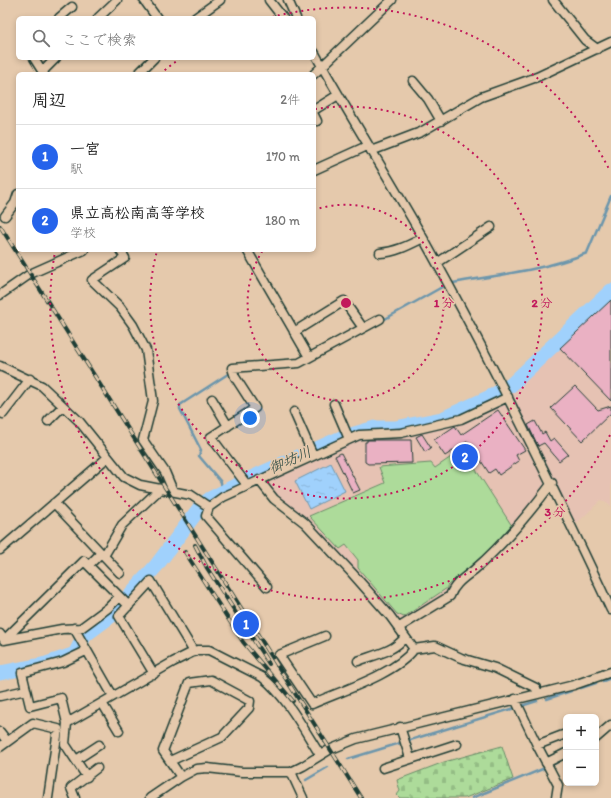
<!DOCTYPE html>
<html lang="ja">
<meta charset="utf-8">
<style>
body{margin:0;font-family:Itim,"Klee One",sans-serif;background:#f2f2f2;color:#222}
.controls{position:absolute;right:12px;bottom:12px;display:grid;overflow:hidden;border-radius:6px;box-shadow:0 2px 6px #0003}
.controls button{width:36px;height:36px;display:grid;place-items:center;padding:0;border:0;border-bottom:1px solid #e0e0e0;background:#fff;color:#222;font:20px sans-serif}
.you{position:absolute;left:250px;top:418px;width:14px;height:14px;margin:-10px;border:3px solid #fff;border-radius:50%;background:#1a73e8;box-shadow:0 0 0 6px #1a73e833}
.badge{display:grid;place-items:center;width:26px;height:26px;border-radius:50%;background:#2563eb;color:#fff;font-size:13px;font-weight:700}
.pin{position:absolute;translate:-50% -50%;border:2px solid #fff;box-shadow:0 1px 4px #0006}
.list{margin:0;padding:0;list-style:none}
h2{display:flex;justify-content:space-between;align-items:center;height:52px;margin:0;padding:0 16px;font-size:17px}
h2 small{font-size:13px;font-weight:400;color:#767676}
.list li{display:grid;grid-template-columns:26px 1fr auto;gap:12px;align-items:center;box-sizing:border-box;height:64px;padding:0 16px;border-top:1px solid #e0e0e0}
.list b{display:block;font-size:15px;white-space:nowrap}
.list p{margin:0;font-size:13px;white-space:nowrap;color:#767676}
.list em{font-size:13px;font-style:normal;color:#767676}
.icon{flex:none;width:22px;height:22px;fill:none;stroke:currentColor;stroke-width:2;stroke-linecap:round;stroke-linejoin:round}
.map{position:relative;flex:none;width:611px;height:798px;overflow:hidden}
.search{position:absolute;background:#fff;box-shadow:0 2px 6px #0003;left:16px;top:16px;width:300px;height:44px;display:flex;align-items:center;gap:10px;box-sizing:border-box;padding:0 14px;border-radius:6px;color:#767676;font-size:15px}
.panel{position:absolute;background:#fff;box-shadow:0 2px 6px #0003;left:16px;top:72px;width:300px;height:180px;border-radius:6px}
.map>svg:first-child{display:block}
</style>
<div class="map">
<svg width="611" height="798" viewBox="0 0 611 798">
<defs>
<pattern id="cemetery-stones" width="16" height="16" patternUnits="userSpaceOnUse"><rect width="16" height="16" fill="#addb9a"/><path d="M2 7V4a2 2 0 0 1 4 0v3zM10 15v-3a2 2 0 0 1 4 0v3z" fill="#94bd85"/></pattern>
<pattern id="water-ripples" width="26" height="14" patternUnits="userSpaceOnUse"><rect width="26" height="14" fill="#a0d1fc"/><path d="M2 4q2-2 4 0t4 0M15 11q2-2 4 0t4 0" fill="none" stroke="#89b4d9"/></pattern>
</defs>
<rect width="100%" height="100%" fill="#e5c9ac"/>
<filter id="ink" filterUnits="userSpaceOnUse"><feTurbulence type="fractalNoise" baseFrequency=".025" numOctaves="2"/><feDisplacementMap in="SourceGraphic" scale="8" xChannelSelector="R" yChannelSelector="G"/><feConvolveMatrix kernelMatrix="1 2 1 2 8 2 1 2 1" color-interpolation-filters="sRGB"/></filter>
<g filter="url(#ink)">
<!-- built -->
<path fill="#e6c2b3" d="M611,294V506L601,500L576,524L552,477L532,504L490,552L453,581V585L441,598L405,620L396,617L313,524L270,489L271,480L359,437L461,422L510,394Z"/>
<!-- green -->
<path fill="#addb9a" stroke="#668c67" d="M457,453L467,456L512,526L488,551L447,586V588L404,617L397,614L358,568V560L346,545L340,549L309,516L385,483L379,467L431,463L435,468Z"/>
<!-- cemetery -->
<path fill="url(#cemetery-stones)" stroke="#668c67" d="M502,746L513,779L465,798H400L397,795L400,791L397,780L444,762Z"/>
<!-- water -->
<path fill="url(#water-ripples)" stroke="#6c96ac" d="M331,463L345,491L309,509L295,481Z"/>
<g fill="none" stroke-linecap="round" stroke-linejoin="round">
<!-- stream -->
<path stroke="#6c96ac" stroke-width="2.5" d="M453,283C497,275 545,270 587,253L611,196
M385,319L442,287
M222,493L221,482L199,456L201,450L180,409V405L231,372
M603,681L611,678
M581,688L596,683
M547,699L571,691
M521,706L537,701
M348,759L515,708
M550,765L556,763
M306,780L328,767
M472,798L545,768"/>
<!-- river -->
<path stroke="#a0d1fc" stroke-width="15" d="M0,673L46,664L75,654L85,635L112,615L156,566L201,506L210,499L249,479L341,438L375,428H395L442,419L490,397L511,385L611,291"/>
</g>
<!-- building -->
<path fill="#eab1c3" stroke="#1f3d34" d="M611,300V401L560,348Z
M575,386L598,410L611,406V413L582,441L551,408Z
M498,410L525,450L516,455L519,461L499,475L495,469L489,473L468,441L445,456L434,440L455,426L461,435Z
M535,421L542,434L545,432L550,441L554,438L568,454L559,461L544,443L538,446L528,425Z
M422,434L431,448L425,452L416,437Z
M367,440H411L412,463L368,464L365,462V442H367Z
M341,453L360,490L353,493L335,456Z"/>
<g fill="none" stroke-linecap="round" stroke-linejoin="round">
<defs>
<path id="minor" d="M144,0L157,18
M269,0L283,18
M288,0L296,18
M553,0L585,40L597,49
M59,18L72,7
M98,18L117,0
M195,18L220,0
M314,52C349,115 388,176 423,238C491,360 552,484 611,610
M34,58L44,74
M43,71L56,58
M138,74L154,58
M314,74L392,0
M413,81L428,99L441,121
M314,110L338,95
M314,115L317,121
M371,151L421,132L481,97L537,77L611,42
M314,170L367,146
M5,216L15,203L18,194
M120,250L125,258L92,280L120,307L133,325L146,350L153,401L143,440L165,472L173,491
M247,250L309,357
M380,253C396,252 409,245 423,238
M437,263L491,227
M0,295L30,274L84,250
M294,332L344,301L363,328
M0,366L42,386L79,421L124,477L140,485L191,495L209,507
M212,399L228,426
M334,404L349,439
M0,412L3,414L30,379
M294,412L313,455
M48,421L63,406
M259,480L274,499L305,523L352,573L390,616L414,649L435,646L461,658L495,668L536,688L538,694
M247,485L211,437L255,408L235,377L232,368L299,363L380,319
M54,503L120,573
M0,550L108,457
M104,556L122,525L160,489
M89,565L101,553
M267,587L206,516L209,507L223,497L359,435L401,433L461,419L508,397
M74,628L113,696
M398,628L450,596C454,584 464,578 474,570C504,544 528,515 552,483
M0,634L4,640L84,561L129,606
M325,636L279,655L312,704C341,691 396,674 414,649
M4,640L62,629L81,628L108,608L119,597
M86,651L63,662L22,673L30,706L61,698L67,723L65,744L87,777
M358,661C374,655 394,652 405,637
M154,674L119,616L151,581L194,652
M0,696L26,690
M515,699L537,745L558,785L556,798
M102,703L119,731
M67,723L173,662L197,650H209L262,677C287,697 303,728 320,755
M400,727L410,758
M0,732L7,741
M596,738L611,725
M537,745L563,735
M0,747L33,723L58,729L48,798
M76,760L99,745
M170,761L222,737L249,708L250,701L211,680L189,683L163,751L181,777
M546,763L566,753
M383,768L457,744
M291,772L303,798
M75,798L71,788L97,768
M150,798L181,777L196,769L207,768L242,772H291L303,766L329,750L356,739L574,685L611,672"/>
</defs>
<!-- minor casing -->
<use href="#minor" stroke="#1f3d34" stroke-width="11"/>
<!-- minor -->
<use href="#minor" stroke="#e5c9ac" stroke-width="8"/>
<defs>
<path id="rail" d="M0,226L361,798
M195,545L207,568L269,664
M185,552L243,642L293,701"/>
</defs>
<!-- rail casing -->
<use href="#rail" stroke="#1f3d34" stroke-width="4"/>
<!-- rail -->
<use href="#rail" stroke="#e5c9ac" stroke-width="2.5" stroke-dasharray="8" stroke-linecap="butt"/>
</g>
</g>
<!-- distance rings -->
<g fill="none" stroke="#c2185b" stroke-width="2" stroke-dasharray="2 4">
<path d="M314 210A98 98 0 1 1 263 250"/>
<path d="M315 109A196 196 0 1 1 157 251"/>
<path d="M610 435A295 295 0 0 1 55 252M160 74A295 295 0 0 1 181 58M272 17A295 295 0 0 1 610 171"/>
</g>
<g text-anchor="middle" stroke-width="3.5" stroke-linejoin="round" paint-order="stroke">
<!-- water labels -->
<g font-size="15" font-style="italic" fill="#25443e" stroke="#e5c9ac">
<text transform="translate(290 460) rotate(-24)" y="5">御坊川</text>
</g>
</g>
<circle cx="346" cy="303" r="6" fill="#c2185b" stroke="#e5c9ac" stroke-width="2"/>
<g font-size="12" text-anchor="middle" font-weight="bold" fill="#c2185b" stroke="#e5c9ac" stroke-width="3.5" stroke-linejoin="round" paint-order="stroke">
<text x="444" y="307">1 分</text>
<text x="542" y="307">2 分</text>
<text x="555" y="516">3 分</text>
</g>
</svg>
<div class="controls">
<button>+</button>
<button>−</button>
</div>
<div class="you"></div>
<div class="pin badge" style="left:246px;top:624px">1</div>
<div class="pin badge" style="left:465px;top:457px">2</div>
<div class="search"><svg class="icon" aria-label="search" viewBox="0 0 24 24"><circle cx="10" cy="10" r="6"/><path d="M15 15l6 6"/></svg>ここで検索</div>
<section class="panel">
<h2>周辺<small>2件</small></h2>
<ul class="list">
<li><span class="badge">1</span><div><b>一宮</b><p>駅</p></div><em>170 m</em></li>
<li><span class="badge">2</span><div><b>県立高松南高等学校</b><p>学校</p></div><em>180 m</em></li>
</ul>
</section>
</div>
